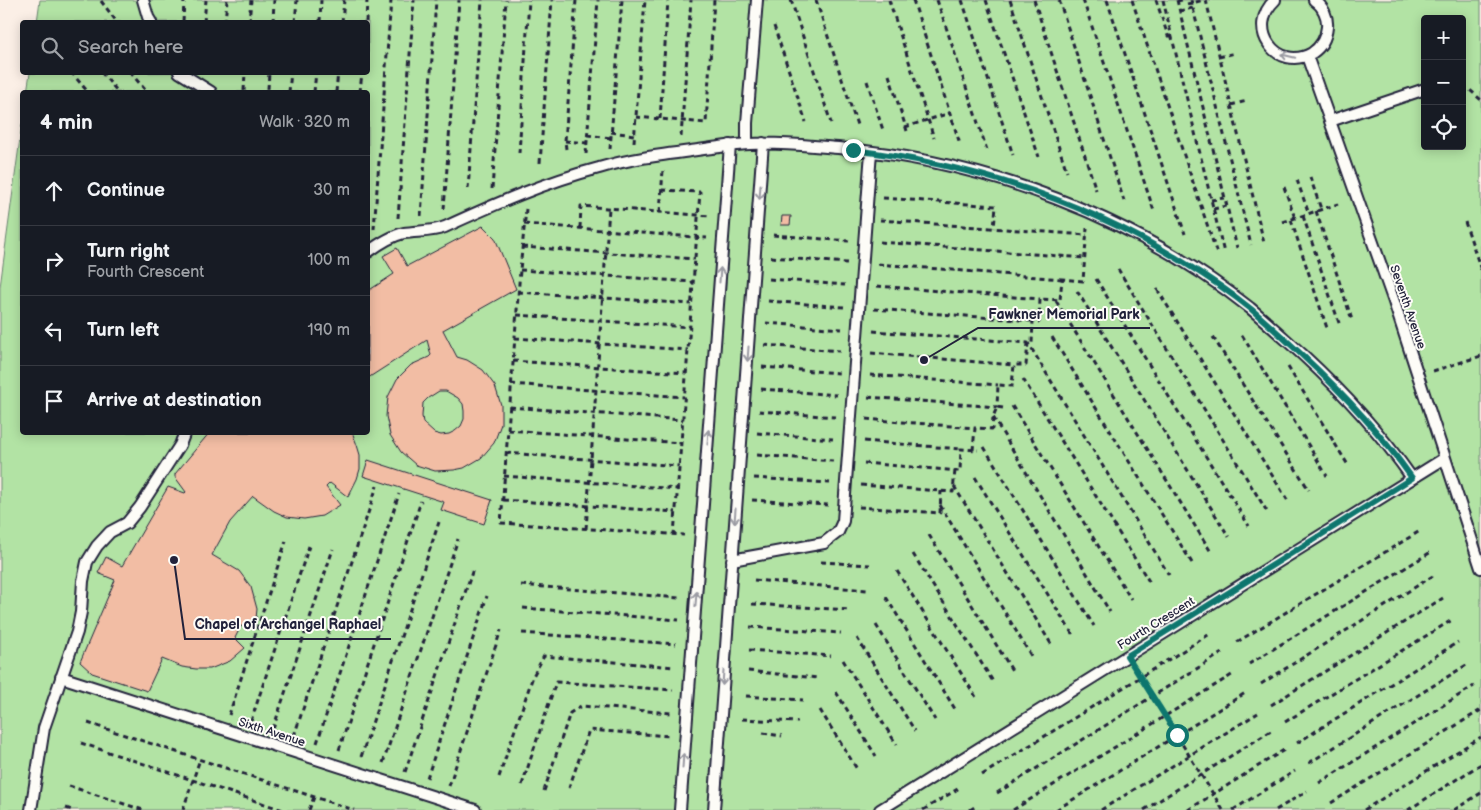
<!DOCTYPE html>
<meta charset="utf-8">
<style>
body{margin:0;font-family:"Balsamiq Sans",sans-serif;background:#20242c;color:#f1f3f6}
.controls{position:absolute;right:15px;top:15px;display:grid;overflow:hidden;border-radius:5px;box-shadow:0 2px 12px #0003}
.controls button{width:45px;height:45px;display:grid;place-items:center;padding:0;border:0;border-bottom:1px solid #363941;background:#171b24;color:#f1f3f6;font:25px sans-serif}
.stop{position:absolute;width:15px;height:15px;margin:-11px;border:4px solid #0f766e;border-radius:50%;background:#fff}
.stop.end{background:#0f766e;border-color:#fff;box-shadow:0 1px 5px #0008}
.list{margin:0;padding:0;list-style:none}
h2{display:flex;justify-content:space-between;align-items:center;height:65px;margin:0;padding:0 20px;font-size:21px}
h2 small{font-size:16px;font-weight:400;color:#9ea1a6}
.list li{display:grid;grid-template-columns:32px 1fr auto;gap:15px;align-items:center;box-sizing:border-box;height:70px;padding:0 20px;border-top:1px solid #363941}
.list b{display:block;font-size:19px;white-space:nowrap}
.list p{margin:0;font-size:16px;white-space:nowrap;color:#9ea1a6}
.list em{font-size:16px;font-style:normal;color:#9ea1a6}
.icon{flex:none;width:28px;height:28px;fill:none;stroke:currentColor;stroke-width:2;stroke-linecap:round;stroke-linejoin:round}
.map{position:relative;flex:none;width:1481px;height:810px;overflow:hidden}
.search{position:absolute;background:#171b24;box-shadow:0 2px 12px #0003;left:20px;top:20px;width:350px;height:55px;display:flex;align-items:center;gap:12px;box-sizing:border-box;padding:0 18px;border-radius:5px;color:#9ea1a6;font-size:19px}
.panel{position:absolute;background:#171b24;box-shadow:0 2px 12px #0003;left:20px;top:90px;width:350px;height:345px;border-radius:5px}
.map>svg:first-child{display:block}
</style>
<div class="map">
<svg width="1481" height="810" viewBox="0 0 1481 810">
<rect width="100%" height="100%" fill="#fbefe6"/>
<filter id="ink" filterUnits="userSpaceOnUse"><feTurbulence type="fractalNoise" baseFrequency=".02" numOctaves="2"/><feDisplacementMap in="SourceGraphic" scale="10" xChannelSelector="R" yChannelSelector="G"/><feConvolveMatrix kernelMatrix="1 2 1 2 8 2 1 2 1" color-interpolation-filters="sRGB"/></filter>
<g filter="url(#ink)">
<!-- green -->
<path fill="#b2e3a4" stroke="#6a8270" fill-rule="evenodd" d="M40,0H1481V810H0V287L22,124V432H368V92H27L30,73L368,72V22H37ZM1425,19H1462V146H1425Z"/>
<!-- building -->
<path fill="#f2bda4" stroke="#22223b" fill-rule="evenodd" d="M782,216H791L790,225H781Z
M483,226L495,238L516,289L443,330L457,357L467,360L483,370L495,386L501,405V424L494,443L481,458L464,468L454,470L435,471L416,465L401,452L390,435L386,416L388,397L397,379L411,365L429,357L431,355L427,340L368,378V291L394,274L383,256L397,248L407,266ZM439,391H446L458,398L463,404L464,411V419L461,426L455,431L449,434L441,435L434,433L423,423L422,416L423,403L428,398Z
M210,432H352L357,445L360,455V469L357,479L348,497L330,483L326,487L340,505L322,516L304,519L287,517L274,511L253,496L230,522L212,555L239,571L251,587L257,609L255,628L241,626L235,638L245,648L230,661L210,669H196L182,667L162,659L147,691L92,673L80,662L115,580L98,573L106,557L122,566L168,487L185,493L186,492L175,477V474Z
M368,460L492,500L484,524L441,510L444,502L363,476Z"/>
<g fill="none" stroke-linecap="round" stroke-linejoin="round">
<defs>
<path id="lane" d="M143,0L148,17L151,22
M1275,0C1245,28 1277,73 1312,53C1321,47 1326,38 1327,27C1328,17 1323,6 1314,0
M1307,56L1394,302L1481,568
M179,72L211,92
M1330,121L1425,89
M747,144V123L757,0
M368,252C379,244 391,236 404,233C418,231 432,232 445,227C495,204 546,182 599,168C629,159 660,155 691,151C711,148 730,145 750,144C779,142 809,146 838,148C985,161 1134,216 1250,308C1268,323 1285,339 1303,355C1344,393 1380,432 1412,478
M732,560L824,543L838,532L843,521L871,152
M61,677L475,810
M31,810L44,728L77,632L81,612L83,581L87,562L97,546L110,532L127,523L140,507L180,445L185,432
M680,810L730,145
M714,810L763,143
M880,810L1445,458"/>
</defs>
<!-- lane casing -->
<use href="#lane" stroke="#22223b" stroke-width="14"/>
<!-- path -->
<path stroke="#22223b" stroke-width="3" stroke-dasharray="5 4" stroke-linecap="butt" d="M791,0L831,123
M816,0L858,128
M889,0L934,138
M913,0L960,144
M937,0L987,150
M962,0L1013,155
M986,0L1039,157
M1010,0L1067,172
M1034,0L1096,190
M1059,0L1124,201
M1083,0L1154,211
M1107,0L1185,234
M1132,0L1217,254
M1156,0L1168,36H1171
M1163,0L1224,253
M1177,0L1237,248
M1191,0L1251,245
M1206,0L1264,243
M101,1L117,22
M1177,1L1182,0
M1187,4L1204,0
M1179,11L1193,8
M183,22L184,0
M204,22L206,0
M225,22L227,0
M249,22L251,0
M273,22L274,0
M295,22L297,0
M320,22L321,0
M342,22L344,0
M366,22L367,0
M774,26L806,122
M1219,57L1235,53
M71,72L88,92
M101,72L118,92
M130,72L147,92
M889,75L907,131
M867,81L883,130
M1462,87L1470,90L1481,100
M268,89L269,72
M244,91L245,72
M289,92L291,72
M314,92L316,72
M336,92L338,72
M360,92L362,72
M1231,105L1247,101
M636,117L706,123L714,0
M660,119L668,0
M905,127L950,113
M611,132L634,135
M587,135L611,138
M681,137L691,0
M565,141L587,143
M634,142L645,0
M566,149L565,141L576,0
M610,149L622,0
M519,153L529,0
M586,154L598,0
M540,163L552,0
M1310,177L1321,209
M1297,180L1309,214
M1284,187L1295,218
M468,189L482,0
M492,189L506,0
M662,190L700,192L674,535
M883,198L996,206L994,228
M1211,200L1224,198
M444,209L459,0
M526,209L520,270L501,523L684,535
M1213,209L1227,206
M1316,211L1352,320
M660,212L663,170
M421,216L436,0
M1303,216L1340,326
M398,218L414,0
M880,220L1087,235
M1291,220L1327,328
M1283,222L1338,204
M1465,222L1481,270
M524,224L707,238
M580,228L581,206L710,216
M374,229L391,0
M773,235L849,241
M880,242L1085,258
M522,247L695,259
M771,257L847,263
M878,264L1062,279
M1118,269L1268,513
M520,270L693,282
M769,279L845,285
M1096,279L1249,526
M877,286L1040,299
M1157,289L1288,501
M1077,291L1229,537
M518,292L691,304
M768,301L844,307
M1056,301L1211,552
M874,309L1033,321
M517,315L689,327
M766,323L842,329
M873,331L1028,343L1169,575
M1242,335L1327,476
M1052,337L1192,563
M1213,337L1309,490
M515,338L688,350
M764,345L840,351
M871,353L1014,365
M513,361L686,373
M762,367L839,373
M1288,367L1348,465
M1433,371L1481,356
M870,375L998,385
M1023,379L1150,583
M511,384L684,397
M761,389L837,395
M868,397L997,407L998,385L1012,386L1014,365H1026L1028,343H1032L1033,321L1039,322L1040,299L1060,300L1062,279L1083,281L1087,228
M1012,406L1131,599
M510,407L683,420
M759,411L835,417
M993,417L1110,612
M866,419L975,428
M508,430L681,443
M757,433L833,439
M864,441L961,449
M984,447L1094,626
M973,450L975,428L992,429L993,417L997,407L1003,408
M506,453L679,466
M757,455L833,461
M864,463L960,471L961,449L978,450
M504,476L678,489
M975,477L1073,635
M754,478L830,483
M861,485L953,492L955,470
M954,486L1053,647
M503,500L676,512
M752,500L828,505
M940,505L1033,659
M859,507L940,513L941,491
M586,529L609,208
M929,535L1013,672
M913,554L994,683
M821,562L870,565
M897,571L976,697
M754,580L867,590
M521,585L679,598
M886,597L955,709
M752,604L850,610
M523,608L679,620
M876,625L935,720
M750,627L841,633
M522,633L676,644
M857,638L915,731
M1237,642L1420,531
M749,650L831,656
M843,660L897,745
M1249,664L1431,552
M1135,668L1223,810
M748,671L817,678
M1261,684L1436,574
M836,692L876,756
M746,696L803,700
M1271,705L1443,598
M820,710L857,769
M229,715L286,541
M742,719L798,722
M251,721L309,546
M1285,722L1452,620
M88,723L354,810
M273,729L333,549
M763,733L782,736
M294,736L377,486
M81,743L283,810
M317,743L399,494
M1297,743L1458,642
M339,750L421,501
M361,757L439,522
M383,763L458,539
M1309,763L1468,664
M405,772L473,569
M982,775L1210,634
M499,777L533,676L544,656L674,667
M427,778L487,596
M1319,783L1474,686
M522,785L556,682L673,690
M69,786L143,810
M449,786L501,630
M569,788L589,730L670,736
M544,791L570,713L581,706L672,713
M997,793L1222,653
M1331,803L1481,710
M66,808L72,810
M183,810L200,759
M309,810L314,797
M923,810L961,787
M970,810L976,806
M1013,810L1235,673
M1056,810L1247,692
M1101,810L1258,713
M1144,810L1271,731
M1188,810L1284,750
M1233,810L1295,771
M1276,810L1307,791
M1364,810L1481,737
M1408,810L1481,764
M1454,810L1481,793"/>
<!-- lane -->
<use href="#lane" stroke="#fdfcf7" stroke-width="10"/>
</g>
<!-- one-way arrows -->
<defs><path id="oneway-shaft" d="M-6 0H5M1.5-3L5.5 0L1.5 3" fill="none" stroke-width="1.6" stroke-linecap="round" stroke-linejoin="round" transform="scale(1.25)"/></defs>
<g stroke="#9a9aa2">
<use href="#oneway-shaft" transform="translate(1288 56) rotate(-166)"/>
<use href="#oneway-shaft" transform="translate(760 192) rotate(94)"/>
<use href="#oneway-shaft" transform="translate(720 275) rotate(-86)"/>
<use href="#oneway-shaft" transform="translate(748 354) rotate(94)"/>
<use href="#oneway-shaft" transform="translate(708 437) rotate(-86)"/>
<use href="#oneway-shaft" transform="translate(735 516) rotate(94)"/>
<use href="#oneway-shaft" transform="translate(696 599) rotate(-85)"/>
<use href="#oneway-shaft" transform="translate(723 678) rotate(94)"/>
<use href="#oneway-shaft" transform="translate(683 761) rotate(-86)"/>
</g>
</g>
<g fill="none" stroke-linecap="round" stroke-linejoin="round" filter="url(#ink)">
<!-- route -->
<path stroke="#0f766e" stroke-width="6" d="M853,150C969,164 1082,200 1183,262C1206,276 1230,292 1251,309C1268,324 1285,339 1302,355C1343,393 1380,432 1412,478L1127,656L1177,735"/>
</g>
<g text-anchor="middle" stroke-width="4" stroke-linejoin="round" paint-order="stroke">
<!-- street labels -->
<g font-size="12" fill="#22223b" stroke="#fdfcf7">
<text transform="translate(1408 307) rotate(71)" y="4">Seventh Avenue</text>
<text transform="translate(1156 623) rotate(-32)" y="4">Fourth Crescent</text>
<text transform="translate(272 732) rotate(18)" y="4">Sixth Avenue</text>
</g>
</g>
<!-- callouts -->
<path fill="none" stroke="#22223b" stroke-width="2" d="M924 360L978 328H1150M174 560L185 639H391"/>
<g fill="#22223b" stroke="#fdfcf7" stroke-width="2">
<circle cx="924" cy="360" r="5"/>
<circle cx="174" cy="560" r="5"/>
</g>
<g font-size="14" text-anchor="middle" font-weight="bold" fill="#22223b" stroke="#fdfcf7" stroke-width="4" stroke-linejoin="round" paint-order="stroke">
<text x="1064" y="319">Fawkner Memorial Park</text>
<text x="288" y="629">Chapel of Archangel Raphael</text>
</g>
</svg>
<div class="controls">
<button>+</button>
<button>−</button>
<button><svg class="icon" aria-label="locate" viewBox="0 0 24 24"><circle cx="12" cy="12" r="6"/><path d="M12 2v4M12 18v4M2 12h4M18 12h4"/></svg></button>
</div>
<div class="stop" style="left:1177px;top:735px"></div>
<div class="stop end" style="left:853px;top:150px"></div>
<div class="search"><svg class="icon" aria-label="search" viewBox="0 0 24 24"><circle cx="10" cy="10" r="6"/><path d="M15 15l6 6"/></svg>Search here</div>
<section class="panel">
<h2>4 min<small>Walk · 320 m</small></h2>
<ul class="list">
<li><svg class="icon" aria-label="ahead" viewBox="0 0 24 24"><path d="M12 20V5M6 11l6-6 6 6"/></svg><div><b>Continue</b></div><em>30 m</em></li>
<li><svg class="icon" aria-label="right" viewBox="0 0 24 24"><path d="M7 20v-9h11M14 6l5 5-5 5"/></svg><div><b>Turn right</b><p>Fourth Crescent</p></div><em>100 m</em></li>
<li><svg class="icon" aria-label="left" viewBox="0 0 24 24"><path d="M17 20v-9H6M10 6l-5 5 5 5"/></svg><div><b>Turn left</b></div><em>190 m</em></li>
<li><svg class="icon" aria-label="arrive" viewBox="0 0 24 24"><path d="M6 21V4h12l-3 4 3 4H6"/></svg><div><b>Arrive at destination</b></div></li>
</ul>
</section>
</div>
